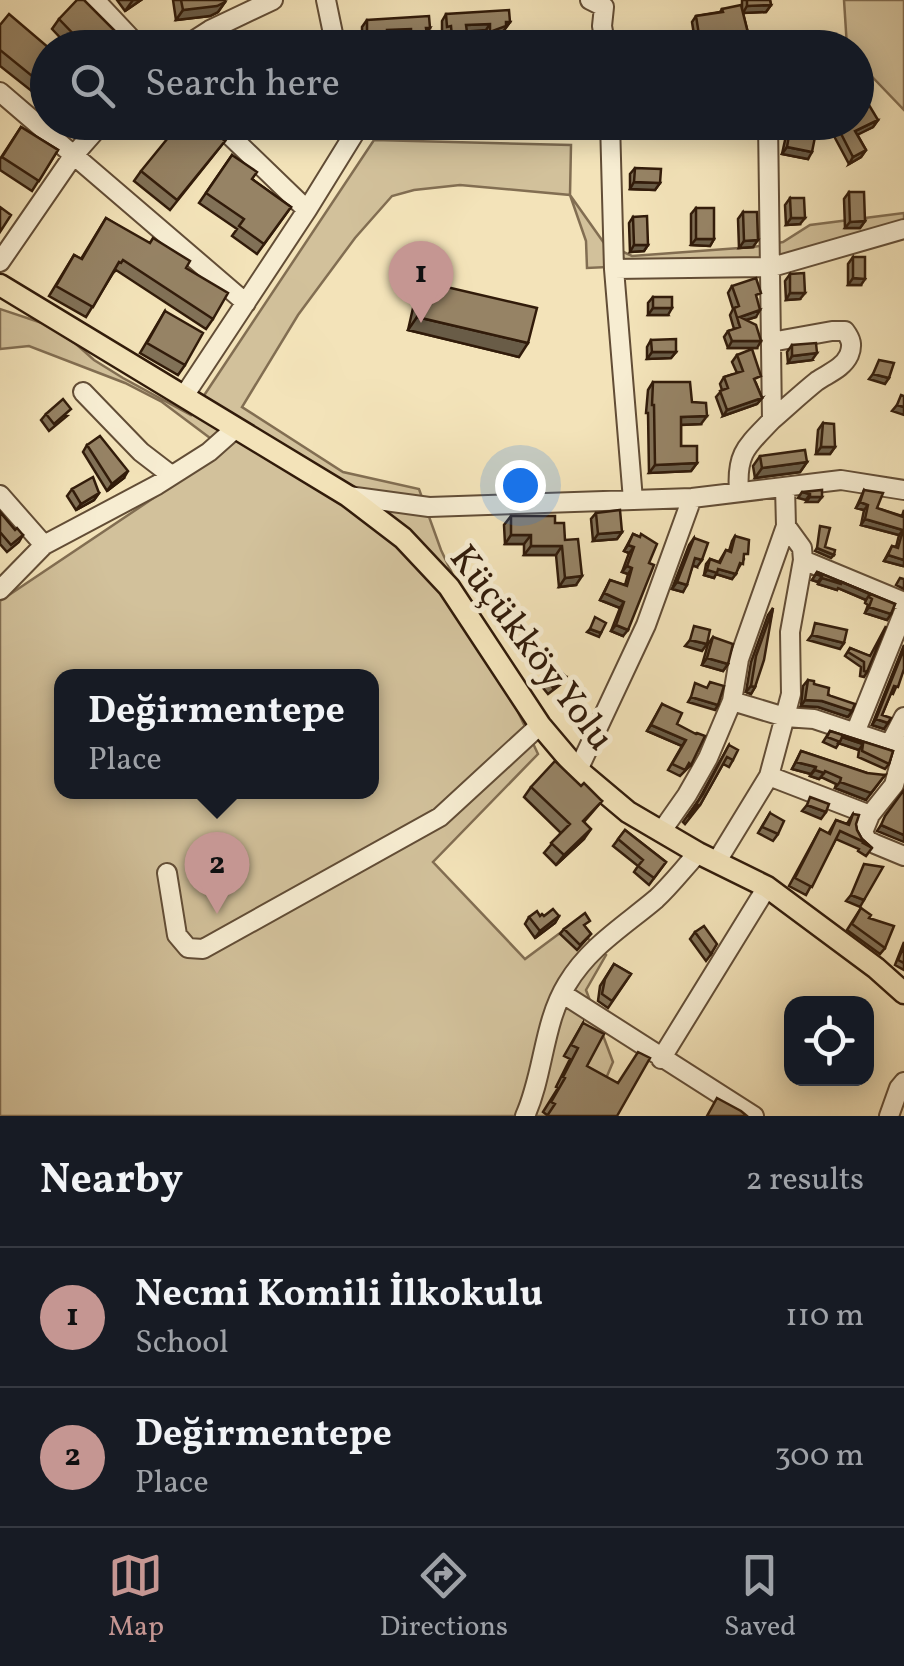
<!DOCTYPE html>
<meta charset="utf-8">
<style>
body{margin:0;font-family:Vollkorn,serif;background:#242831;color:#f1f3f6}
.controls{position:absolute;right:30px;bottom:30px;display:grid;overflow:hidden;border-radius:20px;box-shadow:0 5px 25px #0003}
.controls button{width:90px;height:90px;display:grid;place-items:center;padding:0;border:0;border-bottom:2px solid #363941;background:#171b24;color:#f1f3f6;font:50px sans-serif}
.you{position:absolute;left:520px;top:485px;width:35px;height:35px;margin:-25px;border:8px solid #fff;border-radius:50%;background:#1a73e8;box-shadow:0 0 0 15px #1a73e833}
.badge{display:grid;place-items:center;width:65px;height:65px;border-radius:50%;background:#c59692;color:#111;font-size:32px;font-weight:700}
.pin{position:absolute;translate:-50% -82px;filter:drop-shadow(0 2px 5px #0008)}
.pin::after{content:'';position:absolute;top:52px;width:35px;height:30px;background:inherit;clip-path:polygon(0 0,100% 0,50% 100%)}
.popup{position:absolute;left:54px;top:669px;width:325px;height:130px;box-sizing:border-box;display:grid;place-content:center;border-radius:20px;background:#171b24;filter:drop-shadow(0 2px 8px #0005);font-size:32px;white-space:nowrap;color:#9ea1a6}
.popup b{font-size:38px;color:#f1f3f6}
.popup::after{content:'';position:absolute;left:50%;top:100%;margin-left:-20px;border:20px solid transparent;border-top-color:#171b24}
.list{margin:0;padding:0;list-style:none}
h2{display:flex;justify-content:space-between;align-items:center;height:130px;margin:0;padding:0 40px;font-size:42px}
h2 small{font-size:32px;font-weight:400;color:#9ea1a6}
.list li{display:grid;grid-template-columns:65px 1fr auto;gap:30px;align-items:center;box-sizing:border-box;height:140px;padding:0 40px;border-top:2px solid #363941}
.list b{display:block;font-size:38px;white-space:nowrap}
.list p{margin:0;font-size:32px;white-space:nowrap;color:#9ea1a6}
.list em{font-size:32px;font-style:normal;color:#9ea1a6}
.icon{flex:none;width:55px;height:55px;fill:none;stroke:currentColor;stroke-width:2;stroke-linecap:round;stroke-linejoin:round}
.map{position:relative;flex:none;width:904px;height:1116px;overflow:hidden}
.search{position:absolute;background:#171b24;box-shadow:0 5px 25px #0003;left:30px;right:30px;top:30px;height:110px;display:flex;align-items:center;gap:25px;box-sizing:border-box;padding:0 35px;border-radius:55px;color:#9ea1a6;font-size:38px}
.sheet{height:410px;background:#171b24}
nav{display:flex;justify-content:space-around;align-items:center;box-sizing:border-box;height:140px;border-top:2px solid #363941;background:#171b24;font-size:28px;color:#9ea1a6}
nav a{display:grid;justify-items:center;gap:5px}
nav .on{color:#c59692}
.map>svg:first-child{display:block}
</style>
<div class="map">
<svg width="904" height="1116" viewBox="0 0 904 1116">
<rect width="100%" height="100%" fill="#f3e3b9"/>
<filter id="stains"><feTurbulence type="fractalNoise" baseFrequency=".002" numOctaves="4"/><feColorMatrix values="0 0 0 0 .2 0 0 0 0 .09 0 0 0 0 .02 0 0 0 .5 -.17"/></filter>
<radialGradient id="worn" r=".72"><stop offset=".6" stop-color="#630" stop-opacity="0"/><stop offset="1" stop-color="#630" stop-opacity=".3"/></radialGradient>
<!-- green -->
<path fill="#d2c19b" stroke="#826e52" stroke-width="2.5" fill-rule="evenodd" d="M844,0H904V110L857,61L856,48L847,47Z
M374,140L571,145L570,195L604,243L632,256L753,247L783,242L810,225L904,213V222L783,259L587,268L586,241L570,195L460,185L414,190L392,196L355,238L298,315L242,407L343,472L419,489L441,550L538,754L433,862L525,959L572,924L606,955L586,990L613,1062L590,1116H0V601L161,493L222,447L162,402L125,383L29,346L0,349V309L45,324L76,344L94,360L123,378L191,415ZM62,676H372V792H62Z"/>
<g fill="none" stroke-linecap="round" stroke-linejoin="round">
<defs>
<path id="minor" d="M95,0L140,48
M326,0L336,48
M590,0L604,7L602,26L606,48
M182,48L210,30L273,0
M0,92L246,303
M216,122L307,210
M610,122L614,269L633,500
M0,262L73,156L103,122
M614,269L772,267L904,229
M771,342L832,331H845C851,339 853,345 849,355C843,368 829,373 817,381C802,393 787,407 772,420
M83,392L141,452L171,475
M184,396L307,210L354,134L352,122
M739,491C736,453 747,446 772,420L768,122
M0,495L44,545
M348,496L429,507L692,498L841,480L904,490
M803,560L904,602
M0,590L44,545L157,485L209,452L236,428
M732,701L785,717L814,719L895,746H904
M855,733L904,611
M890,744L904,717
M578,770L646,625L692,498
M769,776L870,815L894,785L904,748
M870,815L863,832L867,840L875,844L904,856
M661,832L687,795L708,758L732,701L739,659L786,526
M717,861L769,776L791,694L790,632L803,560L802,548L786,526L785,487
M167,873L177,935L188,948L203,949L440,817L540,725
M563,994L754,1116
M661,1059L767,887
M525,1116C544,1074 543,1023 567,984C589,947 624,926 656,899C671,885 684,868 698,853
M889,1116L899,1088L904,1082"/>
<path id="major" d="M0,285L348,496L403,538L449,587L540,725L578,770L628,812L698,853L767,887L876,968L904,993"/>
</defs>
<!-- minor casing -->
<use href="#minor" stroke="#624d36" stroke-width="22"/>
<!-- major casing -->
<use href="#major" stroke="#311b0a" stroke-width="25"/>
<!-- minor -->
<use href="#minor" stroke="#f7edd2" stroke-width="18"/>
<!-- major -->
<use href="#major" stroke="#f3e3b9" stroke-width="20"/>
</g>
<!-- wall -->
<path fill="#817157" stroke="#311b0a" stroke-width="2.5" d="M117,0H141L125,11Z
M173,0H225V2L218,12L210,16L176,20Z
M742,0H770L771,5L766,12L743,13L750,41L756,48H733L732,39L720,42V48H671L674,43L695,41L692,22L696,16L720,12L722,9L742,10Z
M446,14L510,22L502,33L486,39V30L467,32L468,39L464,46L447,44L446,33H442V21Z
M59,19L132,48H70L52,29Z
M367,20L427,32V35L422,41L406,40V36L385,37L382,41L367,42L366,38L362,39V27Z
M0,25L48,48V104L0,66Z
M878,120L873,127L857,134L866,150L861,157L849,164L827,123L856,122Z
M69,122H85L79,130Z
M789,122H816L808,159L782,154Z
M21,127L58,150L32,191L0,170V159Z
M225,141L170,210L134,181L141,171Z
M232,155L252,179L291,207L257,254L232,236L237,229L199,203Z
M635,168L660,183L655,190L630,189V174Z
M849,192L865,221L860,228H845L844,199Z
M790,198L800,224L786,225L785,205Z
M696,208L714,239L710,246L691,245V214Z
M743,212L753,247L739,248L738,219Z
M633,217L648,245L644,251L630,252L629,223Z
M106,218L186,268L213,319L206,329L116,270L113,273L86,317L49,296L74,255L81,259Z
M853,257L861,285H848V264Z
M790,274L800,299L786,300L785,281Z
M425,282L519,357L408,330L416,295Z
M732,286L757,299L756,317L746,320L757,348H728L724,337L728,331L734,329L730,315L733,309L728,293Z
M653,297L668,315H648V303Z
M165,311L185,365L178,375L140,353Z
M651,340L676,352L671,358L647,359V347Z
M792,345L812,360L788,363L787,352Z
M737,355L756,383L762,398L757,404L723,416L716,397L722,390L720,384L724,377L737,373L732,362Z
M653,382L692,402L701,424L681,425V446L697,463L691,471L649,473L648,413H646L648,390Z
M46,414L67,416L49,431L41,420Z
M823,423L835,447L830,454H816L818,430Z
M87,445L124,478L107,491L83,452Z
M760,456L807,462L800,472L755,478L753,466Z
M72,489L99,493L94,500L76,510L67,496Z
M864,490L877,508L902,516L904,510L903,566L884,561L892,546L896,547L899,535L861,525L864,510L856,508Z
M0,512L15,530L23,535L19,542L7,552L0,544Z
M596,513L622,532L617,539L593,541L591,519Z
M511,516L555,523L565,540L576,585L559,587L556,555H524V544H505L504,525Z
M633,534L640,537L623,636L611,631L620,608L600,600L610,580L625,585L628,574L622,572L629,553L624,551Z
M735,536L744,559L732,579L716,574L714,578L704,575L706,564L710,559L719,562L726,550L729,551L732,541Z
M694,538L697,567L693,565L683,592L672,589L689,545Z
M817,572L895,604L887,620L865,613L868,605L865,603L866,600L838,588L837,590L818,584V582L812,580Z
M900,578L904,579V589L896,585Z
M773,608L755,687L751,694L746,692L751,662L768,615Z
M713,637L728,664L723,671L702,665L708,644Z
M904,645V669L893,694L891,693L882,715L884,729L872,725Z
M850,648L869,656L867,672L864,677L860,676L861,667L845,656Z
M544,676L566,677L561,684L548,694L539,683Z
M808,680L852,711L848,717L818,707L801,706L803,686Z
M662,704L677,724L691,765L680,776L668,770L682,746L647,731Z
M830,731L893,751L889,764L885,769L858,757L859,750L839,743L836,748L823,742Z
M729,745L733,760L729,767L723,764L700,805L685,824L683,822L698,801Z
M801,751L867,773L866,800L835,788L836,784L821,777L819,779L810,776L811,774L792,769Z
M581,786L602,801L584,822V839L556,865L544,853L561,833L524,797L531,787Z
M770,813L778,834L773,841L758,833Z
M853,814L857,830L862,839L872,848L866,856L858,851L859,849L836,839L806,895L789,886L820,829L828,834L836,820L847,824Z
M625,830L666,862L649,885L634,872L638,866L613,846Z
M225,847L241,872L239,876L235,877L223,850Z
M861,908L869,918L885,948L880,954L847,930Z
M540,916H559L555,923L535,938L525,924L529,917Z
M585,927L591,934L577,950L560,934L564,929Z
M695,932L712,953L706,961L690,939Z
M904,942V970L895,965Z
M614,964L631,974L608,1008L598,1001L600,986Z
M583,1023L587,1066L616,1115H547L543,1112L558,1088L556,1087L570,1059L564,1056Z"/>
<!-- shaded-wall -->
<path fill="#695c47" stroke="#311b0a" stroke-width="2.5" d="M133,0H141L125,11Z
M225,2L218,12L210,16L176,20L183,10Z
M771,5L766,12L743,13L747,6Z
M506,22H510L502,33L486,39L490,32Z
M490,24L486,30L461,32L466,25Z
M430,28L422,41L406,40L411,33Z
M411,29L406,36L385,37L382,41L367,42L372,36L387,30Z
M736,32L732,39L715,43L719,36Z
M452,37L468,39L464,46L447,44Z
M878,120L873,127L851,138L855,131Z
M741,125H756L751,132H737Z
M787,147L812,152L808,159L782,154Z
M866,150L861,157L849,164L853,157Z
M634,182L660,183L655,190L630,189Z
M791,218H805L800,224L786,225Z
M865,221L860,228H845L850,222Z
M696,239H714L710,246L691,245Z
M758,240L753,247L739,248L744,241Z
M634,245H648L644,251L630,252Z
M853,278L865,279L861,285H848Z
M790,293H805L800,299L786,300Z
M653,308H672L668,315H648Z
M760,310L756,317L739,322L740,317Z
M417,317L528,343L519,357L408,330Z
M732,341H761L757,348H728Z
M652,352H676L671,358L647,359Z
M817,353L812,360L788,363L792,356Z
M873,374L889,378L885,384L869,379Z
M762,398L757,404L723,416L727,410Z
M897,405L904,407V415L892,411Z
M707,416L701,424L676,425L681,417Z
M821,447H835L830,454H816Z
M807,462L800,472L755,478L762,468Z
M697,463L691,471L649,473L655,465Z
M128,471L124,478L107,491L112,484Z
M802,492L810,494L806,500L798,498Z
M99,493L94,500L76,510L81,504Z
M810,497H822L818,502H806Z
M860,502L868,505L864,510L856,508Z
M865,519L903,530L899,535L861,525Z
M622,532L617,539L593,541L598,534Z
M511,535H531L524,544H505Z
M628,545L634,547L629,553L624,551Z
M531,546H562L556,555H524Z
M817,548L834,555L831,558L815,551Z
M888,555L904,560V565L903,566L884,561Z
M695,558L702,560L697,567L691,565Z
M627,566L632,568L628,574L622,572Z
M718,569L736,574L732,579L716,574L714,578L704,575L707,570Z
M816,574L822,576L818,582L812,580Z
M582,576L576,585L559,587L565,578Z
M822,578L842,582L870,594L866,600L838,588L837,590L818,584Z
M677,582L687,585L683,592L672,589Z
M604,593L624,602L620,608L600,600Z
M869,607L891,614L887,620L865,613Z
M616,625L628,630L623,636L611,631Z
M590,629L601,633L599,637L587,632Z
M812,635L844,643L840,649L808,640Z
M690,640L707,644L702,651L685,646Z
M707,658L728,664L723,671L702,665Z
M751,686L755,687L751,694L746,692Z
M691,697L718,705L715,710L688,702Z
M805,700L822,701L852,711L848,717L818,707L801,706Z
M876,719L888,723L884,729L872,725Z
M651,725L686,740L682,746L647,731Z
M842,737L863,744L859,750L838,743Z
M796,762L816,767L811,774L792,769Z
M815,770L824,773L819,779L810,776Z
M885,775L866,800L835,788L840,782Z
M807,805L826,812L821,819L802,811Z
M881,825L904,835V842L877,831Z
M591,829L584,839L556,865L564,855Z
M851,895L864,900L860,907L846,901Z
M559,916L555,923L535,938L540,931Z"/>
<!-- building -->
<path fill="#968365" stroke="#311b0a" stroke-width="2.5" d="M77,0H84L132,48H87L59,19Z
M181,0H225V2L217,6L183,10Z
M747,0H770L771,5L747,6Z
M741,5L750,41H756V48H738L736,32L719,36L720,48H675L674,43L700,41L696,16L723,12L722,9Z
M509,10L510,22H506V26L490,32V24L466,25L468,39L452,37L451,26L447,27L446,14Z
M9,14L49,48L48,89L0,50V25Z
M429,16L430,28H426L427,35L411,33V29L387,30V34L372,36L371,32H367V20Z
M520,40V44L524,43L525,48H456Z
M862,105H869L878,120L855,131L866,150L853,157L835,122H856V108Z
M181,122H203L225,141L177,200L141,171Z
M741,122H756V125H741Z
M795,122H816V132L812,152L787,147L791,124L795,125Z
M21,127L58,150L39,181L2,157Z
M232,155L257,172L252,179L291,207L264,244L239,226L244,219L206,193Z
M635,168L661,169L660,183L634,182Z
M849,192H864L865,221L850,222Z
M790,198H804L805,218H791Z
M0,207L11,215L0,232Z
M696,208H714V239H696Z
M743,212H757L758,240L744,241Z
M647,216L648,245H634L633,217Z
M106,218L150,243L153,238L190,261L186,268L228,293L213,319L123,260L121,263L119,262L93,307L56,286L74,255L82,259Z
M853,257H865V279L853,278Z
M804,273L805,293H790V274Z
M756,278L761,293L756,295L760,310L740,317L756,325L761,341H732L728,331L740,327L734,308L739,306L732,286Z
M425,282L537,308L528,343L417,317Z
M653,297H672V308H653Z
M165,311L203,333L185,365L147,343Z
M676,339V352H652L651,340Z
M816,343L817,353L792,356V345Z
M752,349L761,376L754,379L762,398L727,410L720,391L728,388L724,377L743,371L737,355Z
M879,360L894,363L889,378L873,374Z
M653,382H690L692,402L706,403L707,416L681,417V446H697V463L655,465L654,405H652Z
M901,395L904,396V407L897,405Z
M63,399L71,409L54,424L46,414Z
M823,423L834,424L835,447H821Z
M100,436L128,471L112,484L87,445Z
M805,450L807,462L762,468L760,456Z
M93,477L99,493L81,504L72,489Z
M822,490V497H810V494L802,492Z
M864,490L883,493L877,508L903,517L904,515V560L888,555L892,546L898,548L903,530L865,519L868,505L860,502Z
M620,510L622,532L598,534L596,513Z
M0,512L15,530L17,528L23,535L11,545L0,532Z
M511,516H555V523H564L565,540L578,539L582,576L565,578L562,546H531V535H511Z
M820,526L830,528L825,547L835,550L834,555L817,548Z
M633,534L640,537L641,534L657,544L649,563L654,565L628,630L616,625L624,602L604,593L610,580L627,586L632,568L627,566L634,547L628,545Z
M735,536L749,540L748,554H744L743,564L740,563L736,574L718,569L717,573L707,570L710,559L720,563L726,550L731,552Z
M694,538L708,543L702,560L695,558L687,585L677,582Z
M817,572L895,604L891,614L869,607L872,599L869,597L870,594L842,582L841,584L822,578V576L816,574Z
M773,608L764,660L755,687L751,686L756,656Z
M595,617L606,623L601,633L590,629Z
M815,623L847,630L844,643L812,635Z
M694,626L710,630L707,644L690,640Z
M886,626L867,672L864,671V662L848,652L850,648L870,656Z
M713,637L733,644L728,664L707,658Z
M904,649V669L898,687L894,686L882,715L891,718L888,723L876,719Z
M556,666L566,677L553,688L544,676Z
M808,680L814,681V684L829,688L828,695L855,704L852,711L822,701L805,700Z
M710,682L724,686L718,705L691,697L695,683L707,688Z
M662,704L682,713L677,724L696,734L697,733L705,736L691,765L689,763L685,770L672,764L686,740L651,725Z
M830,731L893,751L889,764L862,751L863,744L842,737L840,742L827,737Z
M729,745L738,750L733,760L727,757L700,805H698L690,817L688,816L703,794Z
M801,751L867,773L885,775L871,793L840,782L841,778L825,771L824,773L815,770L816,767L796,762Z
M555,761L581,786L584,783L602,801L583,821L591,829L564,855L551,843L570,824L531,787Z
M904,790V835L881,825L885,816Z
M810,797L829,804L826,812L807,805Z
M770,813L784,821L778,834L762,827Z
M853,814L859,815L856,824L857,830L862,839L872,848L863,843L864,842L840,831L812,887L795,878L820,829L830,834L836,820L849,825Z
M625,830L666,862L654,878L638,866L643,860L618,839Z
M235,844L241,872L237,874L225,847Z
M864,864L883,867L864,900L851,895Z
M861,908L871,915L869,918L894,926L885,948L852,924Z
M553,909L559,916L540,931L529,917L537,911L540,916L542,914L544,916Z
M585,913L590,921L584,925L591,934L580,945L564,929Z
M704,926L717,944L711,954L695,932Z
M904,946V963L898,960Z
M614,964L631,974L612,1001L602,994L605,979Z
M583,1023L604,1034L587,1066L618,1083L638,1052L650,1058L617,1116H547L555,1104L551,1102L565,1078L563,1077L578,1048L571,1045Z
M717,1098L741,1111L747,1116H707Z"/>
<g text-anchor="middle" stroke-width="10" stroke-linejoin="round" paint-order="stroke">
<!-- street labels -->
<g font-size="38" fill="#311b0a" stroke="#f7edd2">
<text transform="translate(533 647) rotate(53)" y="13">Küçükköy Yolu</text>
</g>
</g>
<rect width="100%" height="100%" filter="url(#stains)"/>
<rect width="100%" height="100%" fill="url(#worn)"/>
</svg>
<div class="controls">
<button><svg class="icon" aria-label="locate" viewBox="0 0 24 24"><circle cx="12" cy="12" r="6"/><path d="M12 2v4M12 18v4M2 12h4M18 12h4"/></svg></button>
</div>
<div class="you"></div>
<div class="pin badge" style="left:421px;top:323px">1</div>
<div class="pin badge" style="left:217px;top:914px">2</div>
<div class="popup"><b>Değirmentepe</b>Place</div>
<div class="search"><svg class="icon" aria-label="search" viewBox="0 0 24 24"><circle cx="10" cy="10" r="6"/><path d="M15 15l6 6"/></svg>Search here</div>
</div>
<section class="sheet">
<h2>Nearby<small>2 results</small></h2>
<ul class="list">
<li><span class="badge">1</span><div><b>Necmi Komili İlkokulu</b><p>School</p></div><em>110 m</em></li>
<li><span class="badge">2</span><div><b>Değirmentepe</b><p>Place</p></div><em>300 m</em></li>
</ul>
</section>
<nav>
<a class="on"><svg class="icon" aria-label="map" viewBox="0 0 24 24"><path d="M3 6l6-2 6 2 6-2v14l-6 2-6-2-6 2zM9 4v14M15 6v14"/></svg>Map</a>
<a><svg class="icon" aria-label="directions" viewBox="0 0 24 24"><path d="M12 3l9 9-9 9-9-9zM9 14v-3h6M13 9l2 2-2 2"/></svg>Directions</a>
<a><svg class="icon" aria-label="saved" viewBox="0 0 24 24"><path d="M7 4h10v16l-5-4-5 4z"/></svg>Saved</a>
</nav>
